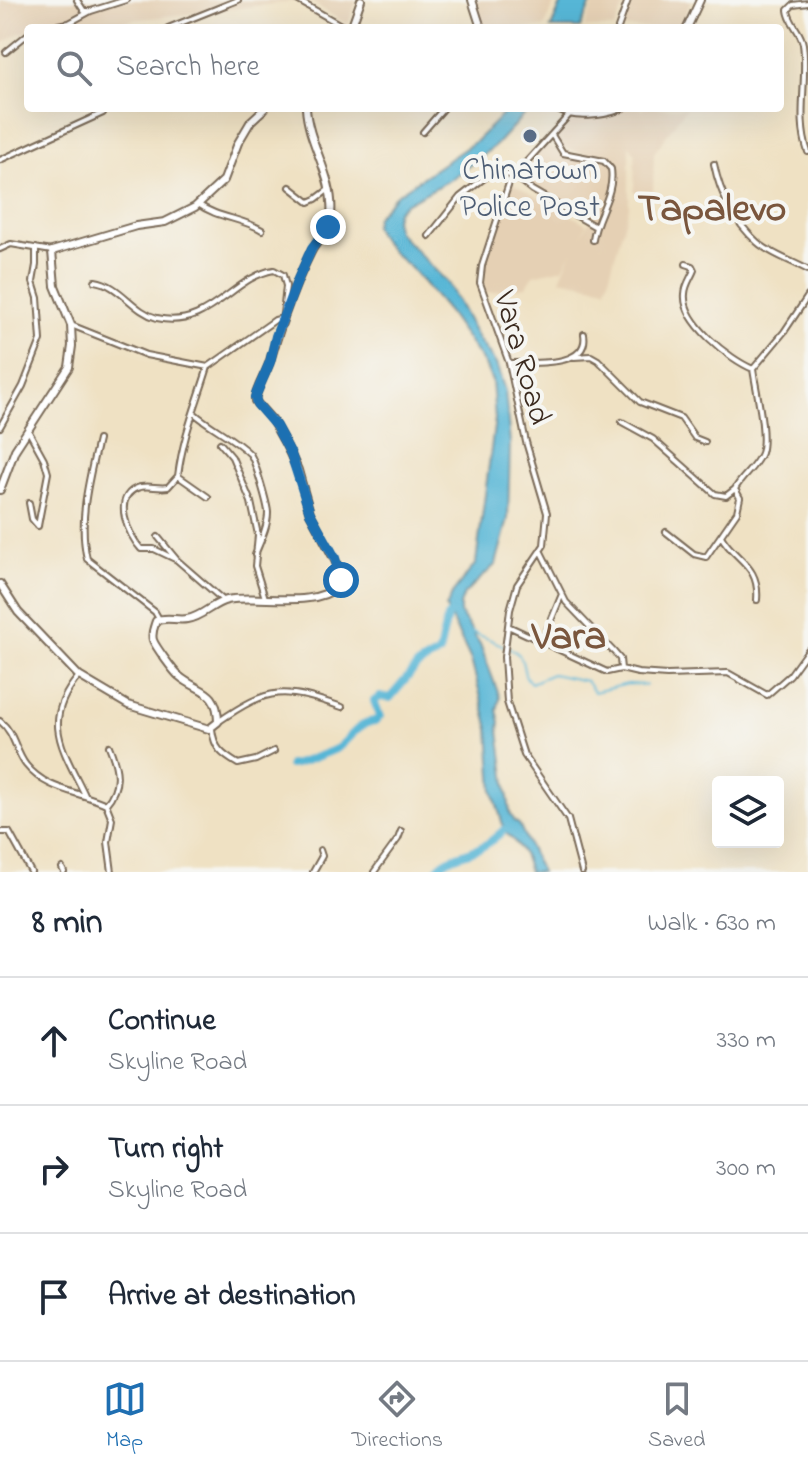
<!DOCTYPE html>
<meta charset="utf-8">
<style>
body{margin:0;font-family:"Indie Flower",sans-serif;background:#f2f2f3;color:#1f2937}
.controls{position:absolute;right:24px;bottom:24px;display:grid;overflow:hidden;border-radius:8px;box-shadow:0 8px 32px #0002}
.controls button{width:72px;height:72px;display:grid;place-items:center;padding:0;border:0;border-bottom:2px solid #e0e1e3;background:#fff;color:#1f2937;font:40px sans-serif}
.stop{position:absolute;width:24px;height:24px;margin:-18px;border:6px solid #1f6fb2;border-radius:50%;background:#fff}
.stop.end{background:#1f6fb2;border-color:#fff;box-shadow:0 2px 8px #0008}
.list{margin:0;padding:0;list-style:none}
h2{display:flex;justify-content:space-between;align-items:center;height:104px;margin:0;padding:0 32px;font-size:34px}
h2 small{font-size:26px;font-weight:400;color:#747a83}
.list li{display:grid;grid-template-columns:52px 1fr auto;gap:24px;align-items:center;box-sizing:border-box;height:128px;padding:0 32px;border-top:2px solid #e0e1e3}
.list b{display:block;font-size:30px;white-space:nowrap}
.list p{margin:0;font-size:26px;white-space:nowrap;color:#747a83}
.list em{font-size:26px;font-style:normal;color:#747a83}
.icon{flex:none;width:44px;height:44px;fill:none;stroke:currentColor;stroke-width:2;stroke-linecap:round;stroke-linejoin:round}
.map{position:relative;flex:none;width:808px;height:872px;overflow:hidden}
.search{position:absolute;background:#fff;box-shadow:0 8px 32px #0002;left:24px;right:24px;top:24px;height:88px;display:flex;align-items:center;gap:20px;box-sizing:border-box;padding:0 28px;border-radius:8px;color:#747a83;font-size:30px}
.sheet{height:488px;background:#fff}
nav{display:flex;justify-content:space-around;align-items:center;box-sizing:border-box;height:112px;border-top:2px solid #e0e1e3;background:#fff;font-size:22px;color:#747a83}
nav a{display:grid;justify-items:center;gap:4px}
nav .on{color:#1f6fb2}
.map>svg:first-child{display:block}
</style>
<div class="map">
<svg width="808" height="872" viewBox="0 0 808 872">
<rect width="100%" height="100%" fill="#f6f6f2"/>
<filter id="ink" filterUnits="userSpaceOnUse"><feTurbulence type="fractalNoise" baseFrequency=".0125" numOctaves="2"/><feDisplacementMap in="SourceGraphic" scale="16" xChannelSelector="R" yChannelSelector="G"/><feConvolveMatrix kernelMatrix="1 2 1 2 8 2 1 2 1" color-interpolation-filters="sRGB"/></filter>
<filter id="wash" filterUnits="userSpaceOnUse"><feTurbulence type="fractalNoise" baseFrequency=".006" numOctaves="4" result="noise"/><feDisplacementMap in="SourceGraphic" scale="32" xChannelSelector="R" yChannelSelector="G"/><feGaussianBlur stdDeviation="1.8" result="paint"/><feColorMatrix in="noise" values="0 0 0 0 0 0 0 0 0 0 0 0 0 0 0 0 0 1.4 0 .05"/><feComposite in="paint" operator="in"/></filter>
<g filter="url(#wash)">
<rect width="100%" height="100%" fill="#efe1c3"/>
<!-- built -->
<path fill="#e5d0b4" d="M0,0H357L348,25L308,0L63,28H28V32L19,33L0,45Z
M475,0H556L544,28H483Z
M595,0H627L614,28H584Z
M635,0H691L680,28H622Z
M620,108H641V111L644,108H686L654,153L653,196L634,192L635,153L629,145V207L606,288L560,279L572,251L563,268L534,275L526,287L485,293L484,266L512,183L587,224L581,236L591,219L540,195L515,173L543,145L603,164L608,172L600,158L552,145L551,134L569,115Z"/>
<!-- water -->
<path fill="#57b6d6" stroke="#49707a" stroke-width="2" d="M563,0H593L580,28H551Z
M509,108H530L496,145L450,180L403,205L397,211L395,219L397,231L448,283L478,339L496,364L505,391L510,443L508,519L496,564L464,594L460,605V613L480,644L500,698L497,710L500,722L499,731L510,813L515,822L519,824L541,872H529C523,851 520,846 505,832L493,791L489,729L485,713L471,660L446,608L452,594L476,563L495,419L492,381L485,365L448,312L412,269L392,252L377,233L374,226L376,217L395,196L476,141Z"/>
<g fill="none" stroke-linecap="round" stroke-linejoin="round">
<!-- stream -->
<path stroke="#57b6d6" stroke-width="2" d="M472,632C481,636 515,649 519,655C526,666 521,674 531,683L552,674L586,681L594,692L628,684L646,685"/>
<!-- river -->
<path stroke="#57b6d6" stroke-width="8" d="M290,765C295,765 334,751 339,747C352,736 358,723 375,721L380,716L374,701L380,697L390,698L417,666L439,653L447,617L453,611
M435,872C445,855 469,855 485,845C492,841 499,834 505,829"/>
</g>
</g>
<g filter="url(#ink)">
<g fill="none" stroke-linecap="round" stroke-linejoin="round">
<defs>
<path id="street" d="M77,0L84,11H88
M297,0L346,28
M808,3L793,5L788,10C789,23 801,31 803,44C808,80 796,118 808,152
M41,28L69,23L91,11L126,0
M168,28L238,0
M618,28L628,0
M6,52L28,34
M570,114L510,180L482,266L480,283L509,363L526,442L547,513L544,545L517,585L510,610L504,657L507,702L524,755L568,819L582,872
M423,132L444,108
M552,135L563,153L604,161L611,169C615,195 596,215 593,240
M0,160L103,113L105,108
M714,164C720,194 734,221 757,242C770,254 792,261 808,270
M290,187L309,202L316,199L328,190
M198,204C217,218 242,218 262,230
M429,236L460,197L487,176L497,174L513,175L532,190L594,226
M0,249L11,244L52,251
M686,264L692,266L694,270C691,278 685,285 685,294C682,322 729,359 753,369
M95,281C121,285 132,311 157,318C209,330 232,277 274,270L283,275L286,286L283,315
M71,325L146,355L208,367L275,320L283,318
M574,357L591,356L598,360L640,402L681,418L695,438L705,442
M509,363C530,362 590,369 584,334
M208,367C196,406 183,436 178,476L208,497
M194,413C211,428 234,438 250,454C255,460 268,506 268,513C268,527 260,542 255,555
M622,422L653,439L715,494L726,496L735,489
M0,427L23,386L41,340L38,298L33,282L36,265V248
M28,430L44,459L48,473L38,526
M98,440C89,479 78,520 87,559L155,612L159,619
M220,443L232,457L251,502L258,535L255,566L265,598
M29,503L32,519L38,526
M666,532L694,554L706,557L737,512L740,498L735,489C742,476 756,467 761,453C767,434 756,390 753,369L784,332L808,296
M721,536C735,561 760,564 757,600
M158,537L177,560L224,601
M541,552L566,602L614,652L620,659L621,669
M177,560L154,549H141C128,535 112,498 137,488C146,484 158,489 168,487L178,476
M508,626L607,672L621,669L638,673L667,675L728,673L767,695L790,675L808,650
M543,640L562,594
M79,676C40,721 63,749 85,795
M0,721C15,733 15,751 26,765C47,791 78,791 106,804L112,819L108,842L112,872
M218,722C270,686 284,687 342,707
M212,729C214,748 221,754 238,764L256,760L274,751
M106,804C122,785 118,768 109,746
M0,832H9L31,872
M62,868L64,872
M313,872L322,856L320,850
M374,872L398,839L401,831"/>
<path id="secondary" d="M472,0L481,28
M351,28L361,0
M687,28L700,0
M556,108C574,119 603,115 622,108
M0,490L15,450L69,367L72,346L71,325L55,286L52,251L136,226L165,222L195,207L224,180L238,143L251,121L265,108
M0,584L18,612L79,676L128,705L209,729L218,722C218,688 199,693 179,676C174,672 155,646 153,640C151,633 154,627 156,621C166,616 176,621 187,619C202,617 213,603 227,600C259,594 313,609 339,586L341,577L339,568L310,513L298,470L285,443L272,420L255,401C256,387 266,375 270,361C281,324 293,287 311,252C317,239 330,231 331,215C335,178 308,144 306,108"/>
</defs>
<!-- street casing -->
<use href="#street" stroke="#7a6a58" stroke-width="8"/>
<!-- secondary casing -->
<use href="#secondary" stroke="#7a6a58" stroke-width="10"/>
<!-- street -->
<use href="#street" stroke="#fff" stroke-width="4"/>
<!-- secondary -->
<use href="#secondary" stroke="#fff" stroke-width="6"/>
</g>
</g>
<g fill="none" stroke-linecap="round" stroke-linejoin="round" filter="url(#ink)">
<!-- route -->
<path stroke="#1f6fb2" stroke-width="10" d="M328,227L312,248L298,279L276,336L270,362L255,397L257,404L276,426L291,454L310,513L335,558L341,580"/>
</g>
<!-- markers -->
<circle fill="#5c6f8a" stroke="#f6f6f2" stroke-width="3" cx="530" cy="136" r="8"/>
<g text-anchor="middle" stroke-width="8" stroke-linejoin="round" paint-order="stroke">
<!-- service labels -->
<g font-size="32" fill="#4e5e75" stroke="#f6f6f2">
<text x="530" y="179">Chinatown<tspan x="530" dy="37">Police Post</tspan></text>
</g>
<!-- street labels -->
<g font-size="32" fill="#3b2a1e" stroke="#f6f6f2">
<text transform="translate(524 357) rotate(74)" y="11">Vara Road</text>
</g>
<!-- district labels -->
<g font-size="40" font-weight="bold" fill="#7a563d" stroke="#f6f6f2">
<text x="712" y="220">Tapalevo</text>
<text x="569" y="648">Vara</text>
</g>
</g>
</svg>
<div class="controls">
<button><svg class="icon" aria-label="layers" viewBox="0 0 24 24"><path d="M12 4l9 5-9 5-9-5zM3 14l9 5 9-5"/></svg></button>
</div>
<div class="stop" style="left:341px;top:580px"></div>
<div class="stop end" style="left:328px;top:227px"></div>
<div class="search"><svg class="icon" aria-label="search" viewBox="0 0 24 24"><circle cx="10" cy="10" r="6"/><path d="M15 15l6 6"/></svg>Search here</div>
</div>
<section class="sheet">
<h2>8 min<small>Walk · 630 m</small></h2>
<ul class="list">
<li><svg class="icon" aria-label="ahead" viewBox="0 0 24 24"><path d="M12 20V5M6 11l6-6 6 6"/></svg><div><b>Continue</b><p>Skyline Road</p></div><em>330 m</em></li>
<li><svg class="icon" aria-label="right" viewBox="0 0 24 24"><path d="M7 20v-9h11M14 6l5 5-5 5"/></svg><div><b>Turn right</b><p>Skyline Road</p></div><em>300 m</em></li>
<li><svg class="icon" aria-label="arrive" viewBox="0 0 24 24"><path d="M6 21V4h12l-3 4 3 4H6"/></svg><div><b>Arrive at destination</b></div></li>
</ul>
</section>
<nav>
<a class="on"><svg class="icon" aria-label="map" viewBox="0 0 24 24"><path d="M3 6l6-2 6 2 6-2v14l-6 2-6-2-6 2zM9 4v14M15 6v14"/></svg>Map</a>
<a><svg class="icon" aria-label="directions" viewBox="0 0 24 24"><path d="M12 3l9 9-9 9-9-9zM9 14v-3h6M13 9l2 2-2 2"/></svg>Directions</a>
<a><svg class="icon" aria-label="saved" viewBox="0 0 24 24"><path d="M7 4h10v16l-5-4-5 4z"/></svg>Saved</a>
</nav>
